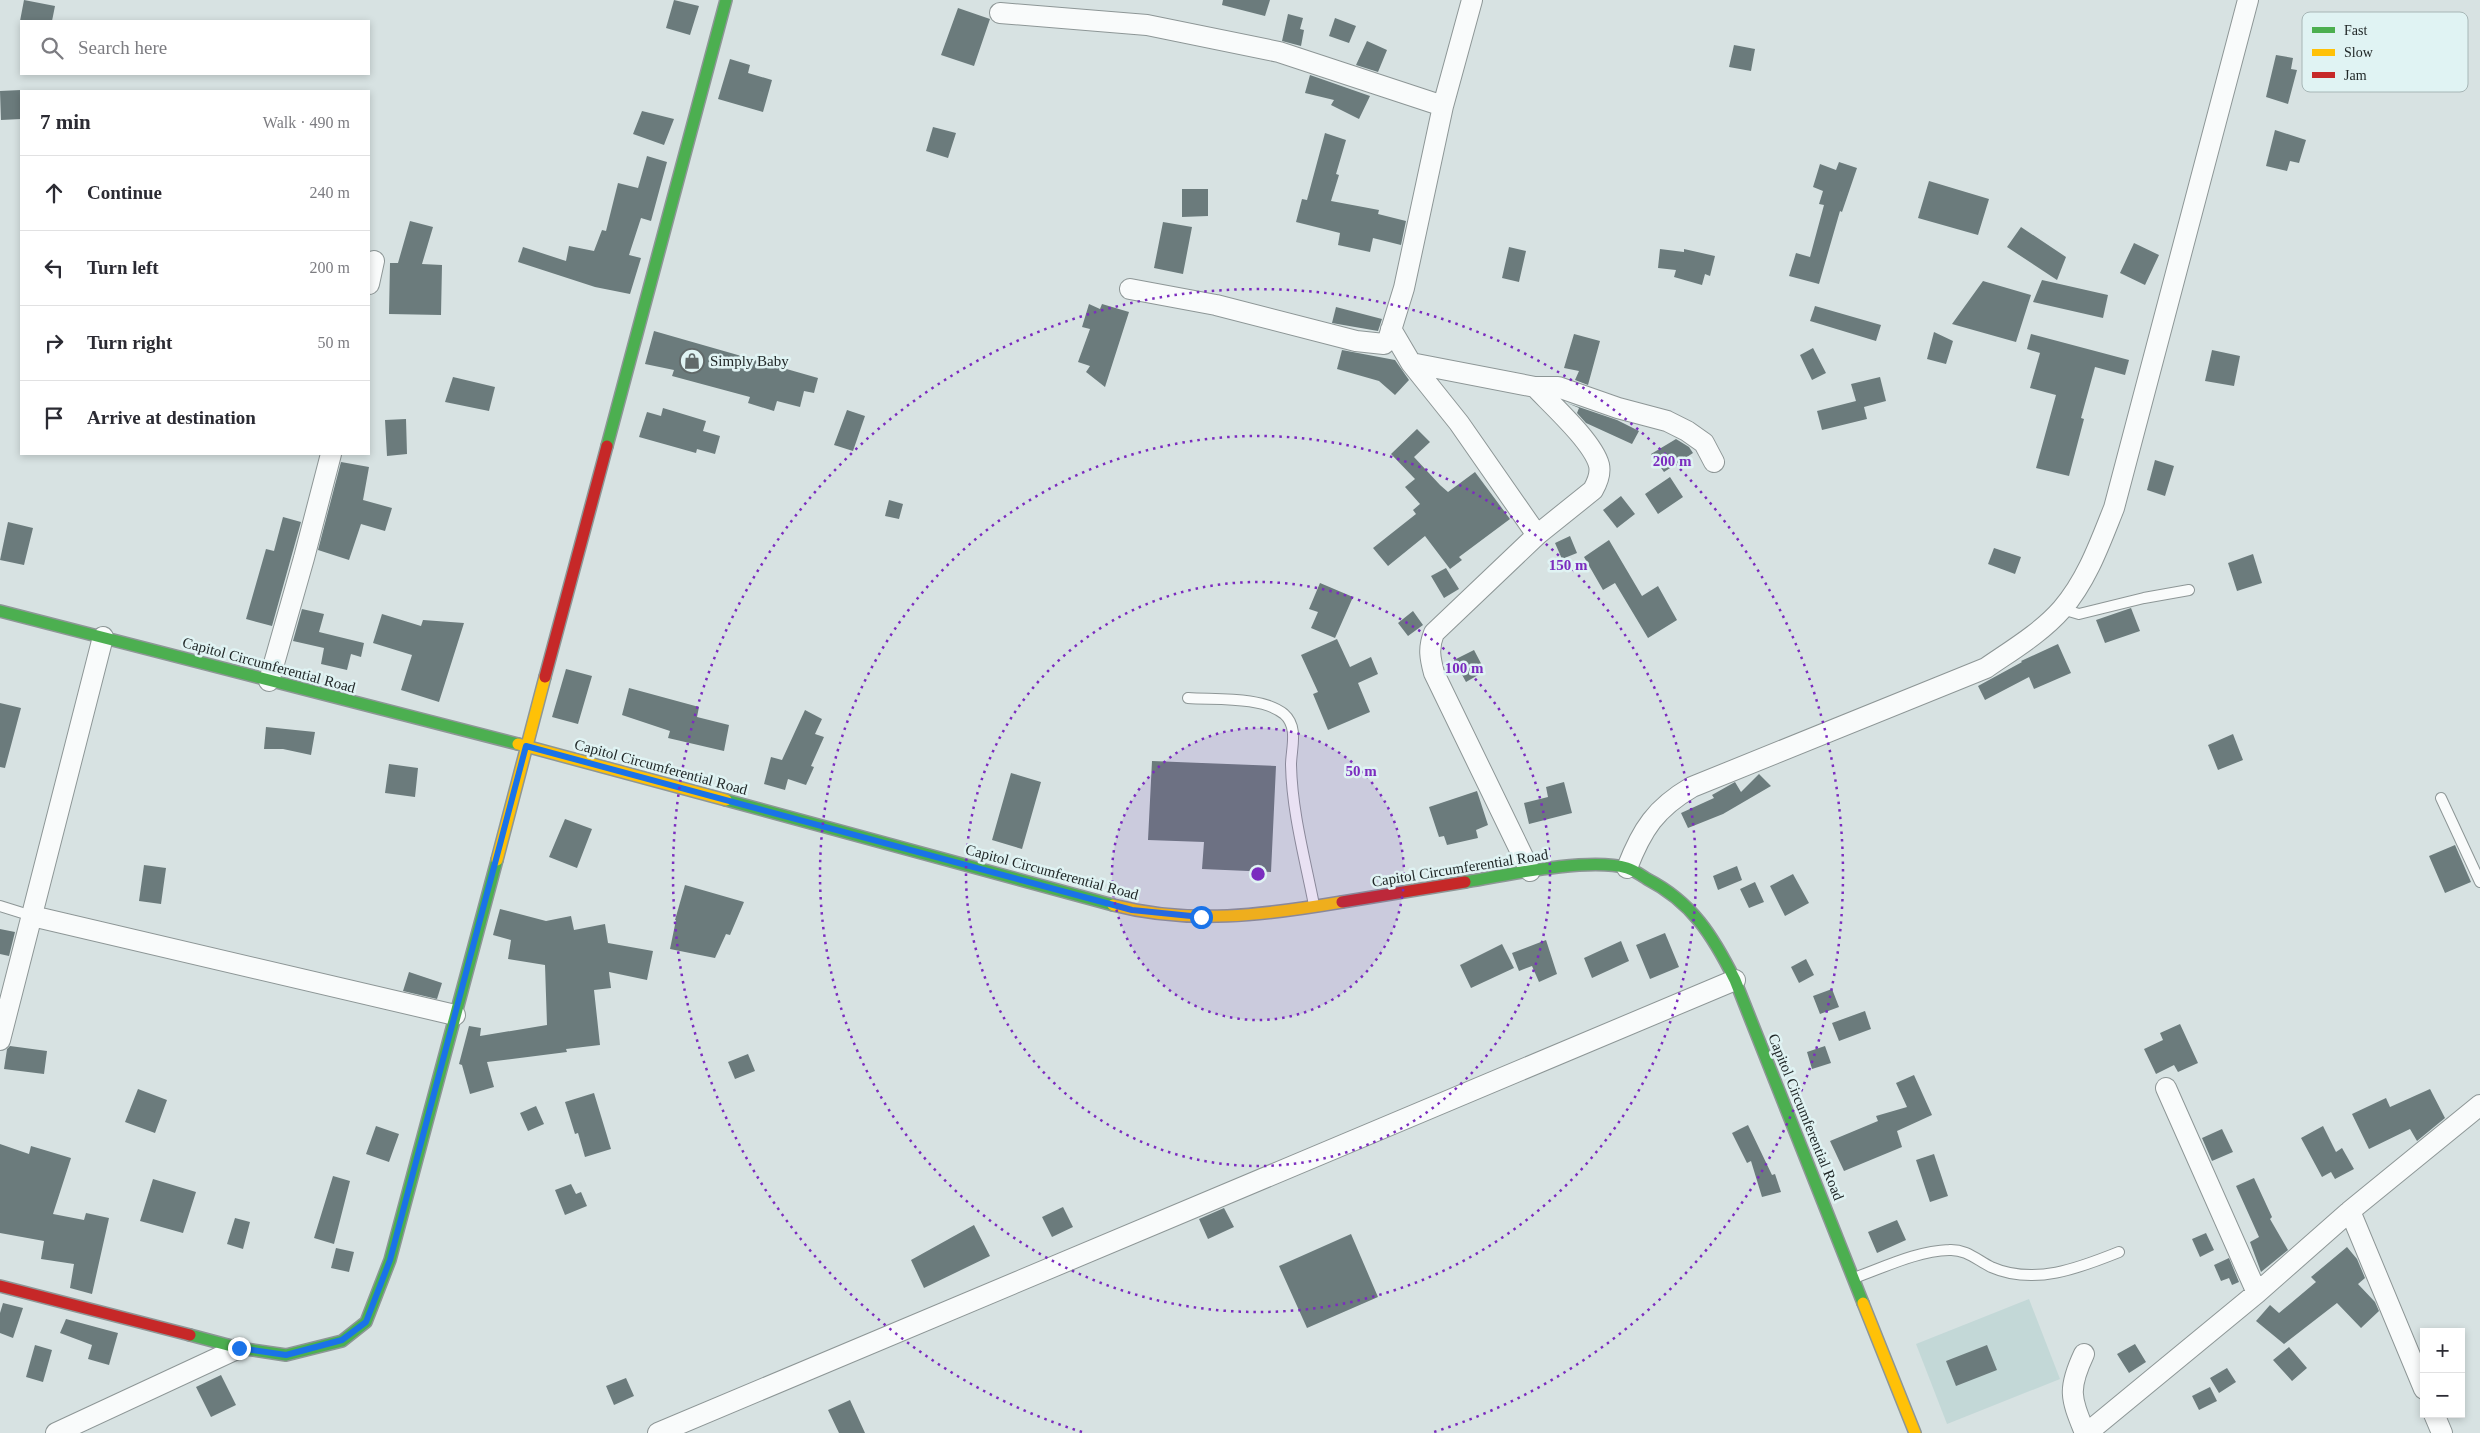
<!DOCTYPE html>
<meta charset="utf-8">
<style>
body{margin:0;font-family:Georgia,serif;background:#f2f2f3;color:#2b2b33}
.controls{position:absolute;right:15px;bottom:15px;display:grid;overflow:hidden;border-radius:0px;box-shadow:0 2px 8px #0003}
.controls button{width:45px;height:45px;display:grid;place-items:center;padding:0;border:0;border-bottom:1px solid #e1e1e2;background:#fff;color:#2b2b33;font:25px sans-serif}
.stop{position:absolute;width:15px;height:15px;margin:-11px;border:4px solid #1a73e8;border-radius:50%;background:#fff}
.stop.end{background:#1a73e8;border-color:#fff;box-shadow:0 1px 5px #0008}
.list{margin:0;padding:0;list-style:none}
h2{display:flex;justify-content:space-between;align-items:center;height:65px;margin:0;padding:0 20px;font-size:21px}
h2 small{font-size:16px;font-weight:400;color:#7c7c81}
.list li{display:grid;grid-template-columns:32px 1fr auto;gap:15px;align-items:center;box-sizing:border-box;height:75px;padding:0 20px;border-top:1px solid #e1e1e2}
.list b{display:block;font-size:19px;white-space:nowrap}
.list em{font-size:16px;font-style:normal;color:#7c7c81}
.icon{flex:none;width:28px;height:28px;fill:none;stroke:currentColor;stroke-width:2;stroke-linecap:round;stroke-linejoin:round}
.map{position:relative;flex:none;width:2480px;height:1433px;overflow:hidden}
.search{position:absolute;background:#fff;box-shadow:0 2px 8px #0003;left:20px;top:20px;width:350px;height:55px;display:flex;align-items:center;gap:12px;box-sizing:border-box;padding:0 18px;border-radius:0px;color:#7c7c81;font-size:19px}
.panel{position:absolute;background:#fff;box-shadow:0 2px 8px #0003;left:20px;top:90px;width:350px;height:365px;border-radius:0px}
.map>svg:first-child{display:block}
</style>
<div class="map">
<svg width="2480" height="1433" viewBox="0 0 2480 1433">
<rect width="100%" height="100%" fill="#d7e2e2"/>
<!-- built -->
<path fill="#c3d8d7" d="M2029,1299L2060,1379L1947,1424L1916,1344Z"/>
<!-- building -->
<path fill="#6b7b7c" d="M24,0L55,6L52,21H20Z
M674,0L699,6L690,35L666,28Z
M1223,0H1270L1265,16L1222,5Z
M958,8L990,19L974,66L941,55Z
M1288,14L1303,18L1300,29L1304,30L1301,46L1282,41Z
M1335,18L1356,26L1349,43L1329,36Z
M1367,41L1387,50L1378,72L1356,65Z
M1734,45L1755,49L1751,71L1729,67Z
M2276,55L2293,58L2291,69L2297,70L2288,104L2266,97Z
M730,59L750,65L748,73L772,80L763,112L718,99Z
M1310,75L1370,96L1359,119L1331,105L1334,100L1305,93Z
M21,90V119L1,120L0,91Z
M642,111L674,119L664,145L633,134Z
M933,127L956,133L948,158L926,151Z
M2275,130L2306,140L2299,163L2290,161L2287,171L2266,166Z
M1325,133L1346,140L1336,174L1339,175L1331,201L1379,210L1378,214L1406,221L1401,245L1373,238L1370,252L1338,245L1340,233L1296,222L1302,199L1307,200Z
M647,156L667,162L651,221L641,218L629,255L641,258L630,294L595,287L518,262L523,247L566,261L569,246L594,251L602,230L606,231L618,183L638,188Z
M1839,162L1857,168L1842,212L1840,211L1819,284L1789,276L1796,253L1810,257L1824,205L1819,204L1823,191L1813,187L1820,164L1836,170Z
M1929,181L1989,199L1978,235L1918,218Z
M1182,189H1208V216L1182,217Z
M410,221L433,227L422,264L442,265L441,315L389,314L390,263H398Z
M1163,222L1192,227L1183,274L1154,268Z
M2021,227L2066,257L2057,280L2007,247Z
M2134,243L2159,255L2145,285L2120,273Z
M1509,247L1526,251L1519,282L1502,278Z
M1660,249L1684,252V249L1715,256L1710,276L1705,274L1702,285L1674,277L1676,270L1658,268Z
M2042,280L2108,295L2103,318L2033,302Z
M1983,281L2031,295L2016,342L1952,324Z
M1089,304L1100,309L1102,304L1129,312L1105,387L1086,372L1090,366L1078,362L1090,329L1082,327Z
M1815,306L1881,325L1876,341L1810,321Z
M1336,307L1382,319L1378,331L1332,323Z
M654,331L818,378L814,393L804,391L800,407L777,401L774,411L748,403L750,397L672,376L674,370L645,364Z
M1934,332L1953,341L1946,364L1927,359Z
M1574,334L1600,341L1588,385L1575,380L1579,371L1564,368Z
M2031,334L2129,360L2125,375L2095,367L2081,418L2084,419L2069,476L2036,468L2056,395L2030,388L2040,353L2027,349Z
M1813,348L1826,373L1812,380L1800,355Z
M1342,350L1395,360L1409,380L1395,395L1379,381L1337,369Z
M2212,350L2240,356L2234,386L2205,381Z
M453,377L495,387L489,411L445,402Z
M1880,377L1886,401L1864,407L1867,419L1822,430L1817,411L1856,401L1851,384Z
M1567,403L1617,420L1639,431L1632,444L1586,423L1577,413L1579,408Z
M663,408L706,421L703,431L720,436L715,454L697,449L696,453L639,437L647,412L661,416Z
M847,410L865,416L853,451L834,445Z
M406,419L407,454L387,456L385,420Z
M1417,429L1430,442L1414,457L1440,485L1448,492L1475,472L1510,519L1459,557L1462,560L1450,569L1425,536L1388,566L1373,548L1416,514L1413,510L1420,504L1405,487L1415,479L1391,454Z
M1676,439L1689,447L1693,453L1664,472L1651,454Z
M2155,460L2174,466L2165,496L2147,490Z
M341,462L369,467L363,500L392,508L385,531L361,524L349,560L318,550Z
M1670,477L1683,497L1658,514L1645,494Z
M1621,496L1635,514L1617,528L1603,510Z
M889,500L903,504L899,519L885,516Z
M283,517L301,522L272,626L246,619L266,549L274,551Z
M8,522L33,528L24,565L0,560Z
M1570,536L1577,553L1562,559L1555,543Z
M1609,540L1642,596L1658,586L1677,620L1648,638L1615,583L1603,590L1584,557Z
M1994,548L2021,557L2015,574L1988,564Z
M2253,554L2262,583L2237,591L2228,563Z
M1446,568L1459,589L1444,598L1431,576Z
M1320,583L1353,597L1335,638L1311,628L1318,612L1309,609Z
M2131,608L2140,631L2105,643L2096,620Z
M302,609L324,614L319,632L364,643L361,657L351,654L347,670L321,664L324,648L293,641Z
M1413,611L1423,625L1408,636L1398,623Z
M382,614L421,626L423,620L464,623L439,702L401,690L412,655L373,643Z
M1337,639L1350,667L1371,657L1378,674L1358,683L1370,712L1328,730L1313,694L1318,692L1301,655Z
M2058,644L2071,673L2034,689L2029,677L1985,700L1978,686L2022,662L2021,661Z
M1474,650L1485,671L1466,682L1454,660Z
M566,669L592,676L578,724L552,717Z
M629,688L699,707L697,717L729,725L724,751L668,738L670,731L622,715Z
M0,703L21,708L5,768L0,767Z
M805,710L822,719L815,734L824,737L811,766L814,767L806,785L788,779L785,790L764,784L771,757L782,760Z
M266,727L315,732L311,755L283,749H264Z
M2233,734L2243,760L2218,770L2208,745Z
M1152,761L1276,766L1271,872L1202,869L1204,842L1148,840Z
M389,764L418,768L415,797L385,793Z
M1011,773L1041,782L1022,849L992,840Z
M1759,774L1771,786L1723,814L1688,828L1681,813L1714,798L1712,795L1735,782L1741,792Z
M1564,782L1572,813L1529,824L1524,803L1548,797L1546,787Z
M1477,791L1488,825L1476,830L1478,838L1447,845L1444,836L1439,837L1429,807Z
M565,819L592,829L577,868L549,857Z
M2455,845L2471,882L2445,893L2429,856Z
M144,865L166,868L161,904L139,901Z
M1737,866L1742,880L1718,890L1713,876Z
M1793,874L1809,903L1785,916L1770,886Z
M1755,882L1764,902L1749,908L1740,889Z
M685,885L744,902L730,935L726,934L715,958L670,949L676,920H675Z
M500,909L546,921L571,916L574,930L605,924L608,943L653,951L647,980L609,972L611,988L594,990L600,1045L566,1049L567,1052L487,1062L494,1087L470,1094L462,1065L459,1064L469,1026L481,1028L480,1036L547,1025L545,965L508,959L511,940L493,935Z
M0,929L15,932L9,956L0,954Z
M1665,933L1679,967L1650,979L1636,945Z
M1546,940L1557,974L1539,982L1532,966L1519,971L1512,953Z
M1621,941L1629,961L1592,978L1584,958Z
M1502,944L1514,968L1471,988L1460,965Z
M1806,959L1814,975L1799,983L1791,967Z
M409,972L442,983L437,999L403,991Z
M1832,989L1839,1007L1820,1014L1813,996Z
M1865,1011L1871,1029L1839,1041L1832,1023Z
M2180,1024L2198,1063L2178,1072L2174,1065L2156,1074L2144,1049L2163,1040L2160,1033Z
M10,1046L47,1051L44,1074L4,1069L7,1049Z
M1825,1046L1831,1063L1812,1069L1807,1052Z
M748,1054L755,1071L735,1079L728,1062Z
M1914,1075L1932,1115L1897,1131L1902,1147L1844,1171L1830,1141L1878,1121L1876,1116L1907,1107L1896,1083Z
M138,1089L167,1100L155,1133L125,1122Z
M2430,1089L2445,1118L2417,1141L2410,1129L2369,1149L2352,1114L2386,1098L2390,1107Z
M594,1093L611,1149L585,1157L578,1133L575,1134L565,1102Z
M536,1106L544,1124L528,1131L520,1113Z
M1748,1125L1772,1175L1775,1174L1781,1192L1762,1197L1751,1161L1747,1163L1732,1133Z
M376,1126L399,1134L389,1162L366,1154Z
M2323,1126L2336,1152L2342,1148L2354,1169L2335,1179L2331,1172L2322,1177L2301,1138Z
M2222,1129L2233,1152L2212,1161L2202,1138Z
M0,1144L29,1154L31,1146L71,1158L53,1214L84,1220L86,1213L109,1218L92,1294L70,1288L74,1264L41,1259L44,1241L0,1233Z
M1934,1154L1948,1196L1930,1202L1916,1160Z
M333,1176L350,1181L334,1244L314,1238Z
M2254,1178L2272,1217L2270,1219L2288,1250L2261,1272L2250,1242L2259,1237L2236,1186Z
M153,1179L196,1192L183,1233L140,1221Z
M571,1184L576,1194L581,1192L587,1206L565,1215L555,1190Z
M1063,1207L1073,1227L1052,1237L1042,1217Z
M1224,1208L1234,1227L1208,1239L1199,1219Z
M235,1218L250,1222L243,1249L227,1244Z
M1897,1220L1906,1240L1877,1253L1868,1232Z
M974,1225L990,1256L924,1288L911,1260Z
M2206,1233L2214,1250L2200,1257L2192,1239Z
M1351,1234L1378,1297L1307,1328L1279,1266Z
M2347,1247L2357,1259L2365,1278L2358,1284L2375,1302L2379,1311L2361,1328L2337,1303L2284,1344L2256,1321L2270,1305L2279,1313L2316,1282L2311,1277Z
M336,1248L354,1252L349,1272L331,1268Z
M2229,1258L2239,1282L2232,1285L2229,1278L2221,1281L2214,1265Z
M3,1303L23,1308L13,1338L0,1333V1313Z
M66,1319L118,1333L109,1365L88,1359L92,1345L60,1333Z
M2135,1344L2146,1362L2129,1373L2117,1354Z
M35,1345L52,1350L43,1382L26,1377Z
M1987,1345L1997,1370L1956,1386L1946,1361Z
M2289,1347L2307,1368L2292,1381L2273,1360Z
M2227,1368L2236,1382L2219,1393L2210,1378Z
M221,1375L236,1405L211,1417L196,1387Z
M626,1378L634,1396L614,1405L606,1386Z
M2210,1387L2217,1401L2199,1410L2192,1396Z
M850,1400L865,1433H839L828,1410Z"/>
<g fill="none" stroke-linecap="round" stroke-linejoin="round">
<defs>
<path id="lane" d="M2062,609L2079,614L2144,598L2189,590
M1188,698C1216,700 1262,696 1284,714C1299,727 1291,749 1291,765C1292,812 1305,859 1314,905
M2441,798L2480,882
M0,906L32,916
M1854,1278C1885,1267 1917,1251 1949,1250C1966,1249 1977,1260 1991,1267C2034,1286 2079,1268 2119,1252"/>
<path id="street" d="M1000,13L1147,25L1279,52L1443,106
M369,284L374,261
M1130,289L1216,305L1356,341L1384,344L1388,340L1404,288L1443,106L1472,0
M1391,329L1411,363L1459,423L1537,535
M1411,363L1535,387H1558L1618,408L1667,421L1687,431L1704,443L1714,462
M269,681L304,558L331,454
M1627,868C1642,829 1656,808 1692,787L1986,668C2012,650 2041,633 2062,609C2087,580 2100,543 2114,508L2248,0
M1530,871L1434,673C1430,658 1428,648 1434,633L1537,535L1593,490C1597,483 1601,474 1599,465C1593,442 1552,405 1535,387
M32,916L455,1015
M0,1040L103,637
M2166,1088L2257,1293
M2350,1211L2424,1389
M2084,1354C2067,1390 2071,1398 2085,1433
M2434,1414L2442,1433
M56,1433L239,1348
M658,1433L1735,980
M2087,1433L2257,1293L2350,1211L2480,1105"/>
<path id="fast" d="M607,446L726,0
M0,611L518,744
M726,800L1113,905
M1465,882C1506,875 1589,857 1627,868C1634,870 1641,875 1647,879C1692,902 1713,936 1735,980L1863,1303
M190,1335L239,1348L286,1355L342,1341L366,1322L390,1260L497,860"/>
<path id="slow" d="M518,744L726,800
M497,860L545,677
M1113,905C1190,925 1265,915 1342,902
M1863,1303L1915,1433"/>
<path id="jam" d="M545,677L607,446
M1342,902L1465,882
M0,1286L190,1335"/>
</defs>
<!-- lane casing -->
<use href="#lane" stroke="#8d9696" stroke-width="12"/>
<!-- street casing -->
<use href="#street" stroke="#8d9696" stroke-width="22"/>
<!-- fast casing -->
<use href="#fast" stroke="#8d9696" stroke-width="14"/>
<!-- slow casing -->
<use href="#slow" stroke="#8d9696" stroke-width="14"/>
<!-- jam casing -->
<use href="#jam" stroke="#8d9696" stroke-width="14"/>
<!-- lane -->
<use href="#lane" stroke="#f9fbfb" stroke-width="10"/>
<!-- street -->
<use href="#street" stroke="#f9fbfb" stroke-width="20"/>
<!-- fast -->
<use href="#fast" stroke="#4caf50" stroke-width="11"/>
<!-- slow -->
<use href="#slow" stroke="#ffc107" stroke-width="11"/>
<!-- jam -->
<use href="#jam" stroke="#c62828" stroke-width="11"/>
</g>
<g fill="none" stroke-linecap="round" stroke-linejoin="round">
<!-- route -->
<path stroke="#1a73e8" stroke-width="6" d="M239,1348L286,1355L342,1340L366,1322L390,1260L526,746L1132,910L1201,917"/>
</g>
<!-- distance rings -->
<circle cx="1258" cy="874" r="146" fill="#7b2cbf" fill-opacity=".12"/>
<g fill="none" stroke="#7b2cbf" stroke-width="2.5" stroke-dasharray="2.5 5">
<circle cx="1258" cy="874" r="146"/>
<circle cx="1258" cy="874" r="292"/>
<circle cx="1258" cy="874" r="438"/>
<path d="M1082 1432A585 585 0 1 1 1434 1432"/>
</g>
<!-- icons -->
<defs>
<symbol id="shop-ring" viewBox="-11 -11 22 22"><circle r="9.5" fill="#e0f3f3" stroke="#616969" stroke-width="1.5"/><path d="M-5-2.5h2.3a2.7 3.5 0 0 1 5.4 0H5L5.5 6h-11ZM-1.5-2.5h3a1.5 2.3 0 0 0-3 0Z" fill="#616969"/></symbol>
</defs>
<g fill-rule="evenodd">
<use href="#shop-ring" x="678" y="347" width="28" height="28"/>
</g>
<g text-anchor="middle" stroke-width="5" stroke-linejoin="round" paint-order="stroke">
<!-- poi labels -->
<g font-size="15" fill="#212828" stroke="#e0f3f3" text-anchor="start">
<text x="710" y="366">Simply Baby</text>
</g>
<!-- street labels -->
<g font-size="15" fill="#212828" stroke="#e0f3f3">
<text transform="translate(269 665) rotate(15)" y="5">Capitol Circumferential Road</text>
<text transform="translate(661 767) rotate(15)" y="5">Capitol Circumferential Road</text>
<text transform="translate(1460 868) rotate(-9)" y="5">Capitol Circumferential Road</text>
<text transform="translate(1052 872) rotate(15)" y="5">Capitol Circumferential Road</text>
<text transform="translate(1806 1117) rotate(68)" y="5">Capitol Circumferential Road</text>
</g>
</g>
<!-- legend -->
<rect x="2302" y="12" width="166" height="80" rx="8" fill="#e0f3f3" stroke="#a7b6b6" stroke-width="1"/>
<rect x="2312" y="27" width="23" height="6" fill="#4caf50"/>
<rect x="2312" y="49" width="23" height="7" fill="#ffc107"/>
<rect x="2312" y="72" width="23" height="6" fill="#c62828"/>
<g font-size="14" fill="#212828">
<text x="2344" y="35">Fast</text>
<text x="2344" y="57">Slow</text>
<text x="2344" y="80">Jam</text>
</g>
<circle cx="1258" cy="874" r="8" fill="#7b2cbf" stroke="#e0f3f3" stroke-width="2.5"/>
<g font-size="15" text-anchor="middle" font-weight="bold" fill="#7b2cbf" stroke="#e0f3f3" stroke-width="5" stroke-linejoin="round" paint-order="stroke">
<text x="1672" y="466">200 m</text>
<text x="1568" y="570">150 m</text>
<text x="1464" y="673">100 m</text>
<text x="1361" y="776">50 m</text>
</g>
</svg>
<div class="controls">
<button>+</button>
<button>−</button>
</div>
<div class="stop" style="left:1201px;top:917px"></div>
<div class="stop end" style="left:239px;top:1348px"></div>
<div class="search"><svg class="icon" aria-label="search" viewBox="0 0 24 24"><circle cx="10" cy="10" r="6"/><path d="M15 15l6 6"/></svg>Search here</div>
<section class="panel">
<h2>7 min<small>Walk · 490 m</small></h2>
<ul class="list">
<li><svg class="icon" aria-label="ahead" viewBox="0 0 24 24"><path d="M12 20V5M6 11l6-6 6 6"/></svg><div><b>Continue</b></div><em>240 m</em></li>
<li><svg class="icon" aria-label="left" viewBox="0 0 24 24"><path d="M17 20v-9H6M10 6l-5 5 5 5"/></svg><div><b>Turn left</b></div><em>200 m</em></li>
<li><svg class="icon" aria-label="right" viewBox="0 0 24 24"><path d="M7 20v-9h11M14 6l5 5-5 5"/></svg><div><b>Turn right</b></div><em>50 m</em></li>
<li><svg class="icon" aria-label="arrive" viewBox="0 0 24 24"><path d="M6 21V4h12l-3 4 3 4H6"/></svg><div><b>Arrive at destination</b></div></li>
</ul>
</section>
</div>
